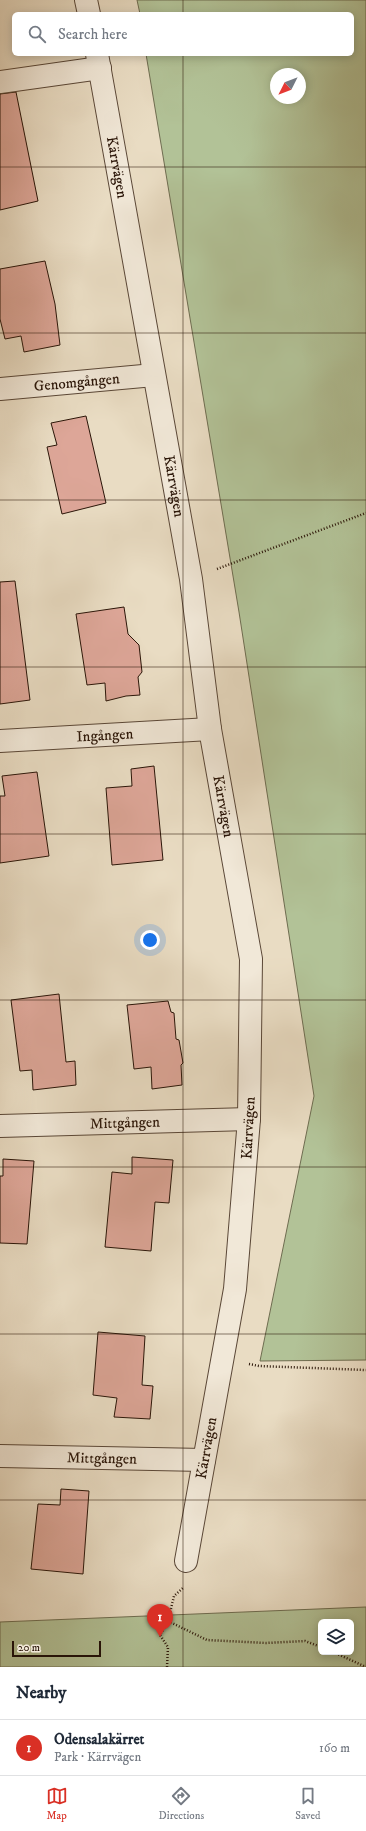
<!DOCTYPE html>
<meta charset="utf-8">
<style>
body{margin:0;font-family:"IM FELL DW Pica",serif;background:#f6f6f7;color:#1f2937}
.controls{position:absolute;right:12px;bottom:12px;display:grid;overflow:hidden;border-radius:6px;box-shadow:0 2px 10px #0003}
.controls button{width:36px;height:36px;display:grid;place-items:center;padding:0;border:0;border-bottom:1px solid #e0e1e3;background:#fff;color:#1f2937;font:20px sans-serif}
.compass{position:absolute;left:270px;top:68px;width:36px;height:36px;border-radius:50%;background:#fff;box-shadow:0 2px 10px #0003;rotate:228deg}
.scale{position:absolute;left:12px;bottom:10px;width:89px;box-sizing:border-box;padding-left:4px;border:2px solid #2a1508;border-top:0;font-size:11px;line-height:14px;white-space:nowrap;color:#2a1508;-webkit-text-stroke:3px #f1e8d8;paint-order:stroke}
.you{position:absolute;left:150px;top:940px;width:14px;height:14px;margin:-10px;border:3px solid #fff;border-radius:50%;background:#1a73e8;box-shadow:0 0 0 6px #1a73e833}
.badge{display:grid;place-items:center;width:26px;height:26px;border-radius:50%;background:#d93025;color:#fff;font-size:13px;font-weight:700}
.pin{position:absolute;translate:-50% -33px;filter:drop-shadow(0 1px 2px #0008)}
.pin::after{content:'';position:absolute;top:21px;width:14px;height:12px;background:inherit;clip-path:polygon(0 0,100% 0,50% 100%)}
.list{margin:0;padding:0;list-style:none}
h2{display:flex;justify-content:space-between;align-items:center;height:52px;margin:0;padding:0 16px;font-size:17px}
h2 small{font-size:13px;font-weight:400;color:#747a83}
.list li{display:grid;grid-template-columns:26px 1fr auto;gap:12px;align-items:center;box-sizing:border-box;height:56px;padding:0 16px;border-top:1px solid #e0e1e3}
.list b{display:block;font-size:15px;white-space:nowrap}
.list p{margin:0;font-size:13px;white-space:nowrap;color:#747a83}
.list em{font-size:13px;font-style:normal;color:#747a83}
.icon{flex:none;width:22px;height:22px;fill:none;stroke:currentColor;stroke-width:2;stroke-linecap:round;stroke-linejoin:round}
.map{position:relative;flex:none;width:366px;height:1667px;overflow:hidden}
.search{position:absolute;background:#fff;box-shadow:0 2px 10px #0003;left:12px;right:12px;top:12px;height:44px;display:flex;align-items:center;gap:10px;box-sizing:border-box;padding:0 14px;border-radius:6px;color:#747a83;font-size:15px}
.sheet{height:108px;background:#fff}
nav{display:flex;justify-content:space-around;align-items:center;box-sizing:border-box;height:56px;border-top:1px solid #e0e1e3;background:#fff;font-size:11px;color:#747a83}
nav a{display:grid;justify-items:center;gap:2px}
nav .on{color:#d93025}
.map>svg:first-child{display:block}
</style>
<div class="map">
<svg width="366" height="1667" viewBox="0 0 366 1667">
<rect width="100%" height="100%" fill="#e9dcc3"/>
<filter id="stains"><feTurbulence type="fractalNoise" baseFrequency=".005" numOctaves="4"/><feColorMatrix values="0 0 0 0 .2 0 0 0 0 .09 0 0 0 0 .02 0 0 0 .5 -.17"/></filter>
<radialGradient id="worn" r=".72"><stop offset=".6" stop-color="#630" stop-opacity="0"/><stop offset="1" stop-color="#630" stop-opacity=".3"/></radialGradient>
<!-- green -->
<path fill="#b2c297" stroke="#6e6c50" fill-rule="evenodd" d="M137,0H366V1360L260,1361L314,1096L239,612L146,54H352V14H140ZM276,74H300V98H276Z
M366,1607V1667H0V1622ZM321,1622H351V1652H321Z"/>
<!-- building -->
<path fill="#dda698" stroke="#2a1508" d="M16,92L38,201L0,210V94Z
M45,261L55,304L60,345L24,352L21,336L5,339L0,319V269Z
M86,416L106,503L62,514L47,447L57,445L51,423Z
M15,581L30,700L0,704V582Z
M124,607L128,634L139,645L142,672L138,677L140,695L126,696L106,701L105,683L87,685L76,614Z
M154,766L163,860L112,865L106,788L132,786L131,769Z
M37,772L49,856L0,863V796H5L2,776Z
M59,994L66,1062L75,1061L76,1085L33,1090L32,1070L20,1071L11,1000Z
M168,1001L171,1012L174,1013L176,1039L179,1040L183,1063L181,1065L182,1085L152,1089L151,1067L134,1069L127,1005Z
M132,1157L173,1160L169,1203L155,1202L151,1251L105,1247L112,1172L132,1174Z
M3,1159L34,1161L27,1244L0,1243V1176H3Z
M98,1332L145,1336L142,1385L153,1386L150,1419L114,1417L117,1398L93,1395Z
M61,1489L89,1491L83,1574L31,1569L38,1504L60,1505Z"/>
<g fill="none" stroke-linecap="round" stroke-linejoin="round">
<defs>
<g id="minor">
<path d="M86,0L89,14"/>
<path id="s1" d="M97,54L191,579L210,729L251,959L249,1119L235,1289L186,1561"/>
<path d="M0,82L100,68"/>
<path id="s2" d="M0,389L154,375"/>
<path id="s3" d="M0,741L210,729"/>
<path id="s4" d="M0,1126L249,1119"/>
<path id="s5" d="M0,1456L204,1460"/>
</g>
</defs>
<!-- minor casing -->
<use href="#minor" stroke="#5a4737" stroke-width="24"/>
<!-- path -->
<path stroke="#2a1508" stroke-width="2.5" stroke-dasharray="1 2" stroke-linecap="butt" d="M217,569L366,513
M249,1364L259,1366L366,1370
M168,1621L207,1640L266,1643L305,1641L321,1647
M333,1652L366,1667
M167,1667L168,1647L160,1635L168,1621L174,1596L183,1588"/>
<!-- minor -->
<use href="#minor" stroke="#f1e8d8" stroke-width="22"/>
</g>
<!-- grid -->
<path fill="none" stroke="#2a1508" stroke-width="1" stroke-opacity="0.55" d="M183,0V14M183,54V1667M0,167H366M0,333H366M0,500H366M0,667H366M0,834H366M0,1000H366M0,1167H366M0,1334H366M0,1500H366"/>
<g text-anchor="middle" stroke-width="4" stroke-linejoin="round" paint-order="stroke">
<!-- street labels -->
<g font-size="15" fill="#2a1508" stroke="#f1e8d8">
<text dy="5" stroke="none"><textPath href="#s1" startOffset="115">Kärrvägen</textPath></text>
<text dy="5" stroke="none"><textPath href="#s2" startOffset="77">Genomgången</textPath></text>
<text dy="5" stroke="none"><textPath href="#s1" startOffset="439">Kärrvägen</textPath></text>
<text dy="5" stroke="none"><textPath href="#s3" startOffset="105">Ingången</textPath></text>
<text dy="5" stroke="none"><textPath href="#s1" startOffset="763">Kärrvägen</textPath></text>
<text dy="5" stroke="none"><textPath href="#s4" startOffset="125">Mittgången</textPath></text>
<text transform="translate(248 1128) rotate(-87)" y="5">Kärrvägen</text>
<text transform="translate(206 1448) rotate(-80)" y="5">Kärrvägen</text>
<text dy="5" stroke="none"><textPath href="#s5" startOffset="102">Mittgången</textPath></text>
</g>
</g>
<rect width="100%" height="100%" filter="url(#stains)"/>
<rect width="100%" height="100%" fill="url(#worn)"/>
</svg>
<div class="controls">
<button><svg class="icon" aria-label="layers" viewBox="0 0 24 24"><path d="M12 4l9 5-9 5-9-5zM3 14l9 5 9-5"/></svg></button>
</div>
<svg class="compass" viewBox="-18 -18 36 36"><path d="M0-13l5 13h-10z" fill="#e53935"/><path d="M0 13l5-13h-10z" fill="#747a83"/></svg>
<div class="scale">20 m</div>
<div class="you"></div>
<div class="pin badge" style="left:160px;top:1637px">1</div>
<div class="search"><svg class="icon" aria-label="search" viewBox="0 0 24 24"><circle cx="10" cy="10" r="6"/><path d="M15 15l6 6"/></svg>Search here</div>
</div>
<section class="sheet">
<h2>Nearby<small></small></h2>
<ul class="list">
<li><span class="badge">1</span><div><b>Odensalakärret</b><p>Park · Kärrvägen</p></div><em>160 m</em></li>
</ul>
</section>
<nav>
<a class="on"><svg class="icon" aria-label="map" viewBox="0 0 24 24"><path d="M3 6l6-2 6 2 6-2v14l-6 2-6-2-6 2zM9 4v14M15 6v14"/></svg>Map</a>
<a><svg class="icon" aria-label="directions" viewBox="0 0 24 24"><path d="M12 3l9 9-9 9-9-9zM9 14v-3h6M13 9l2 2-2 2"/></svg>Directions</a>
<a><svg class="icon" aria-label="saved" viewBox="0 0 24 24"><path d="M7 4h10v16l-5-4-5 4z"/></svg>Saved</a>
</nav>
